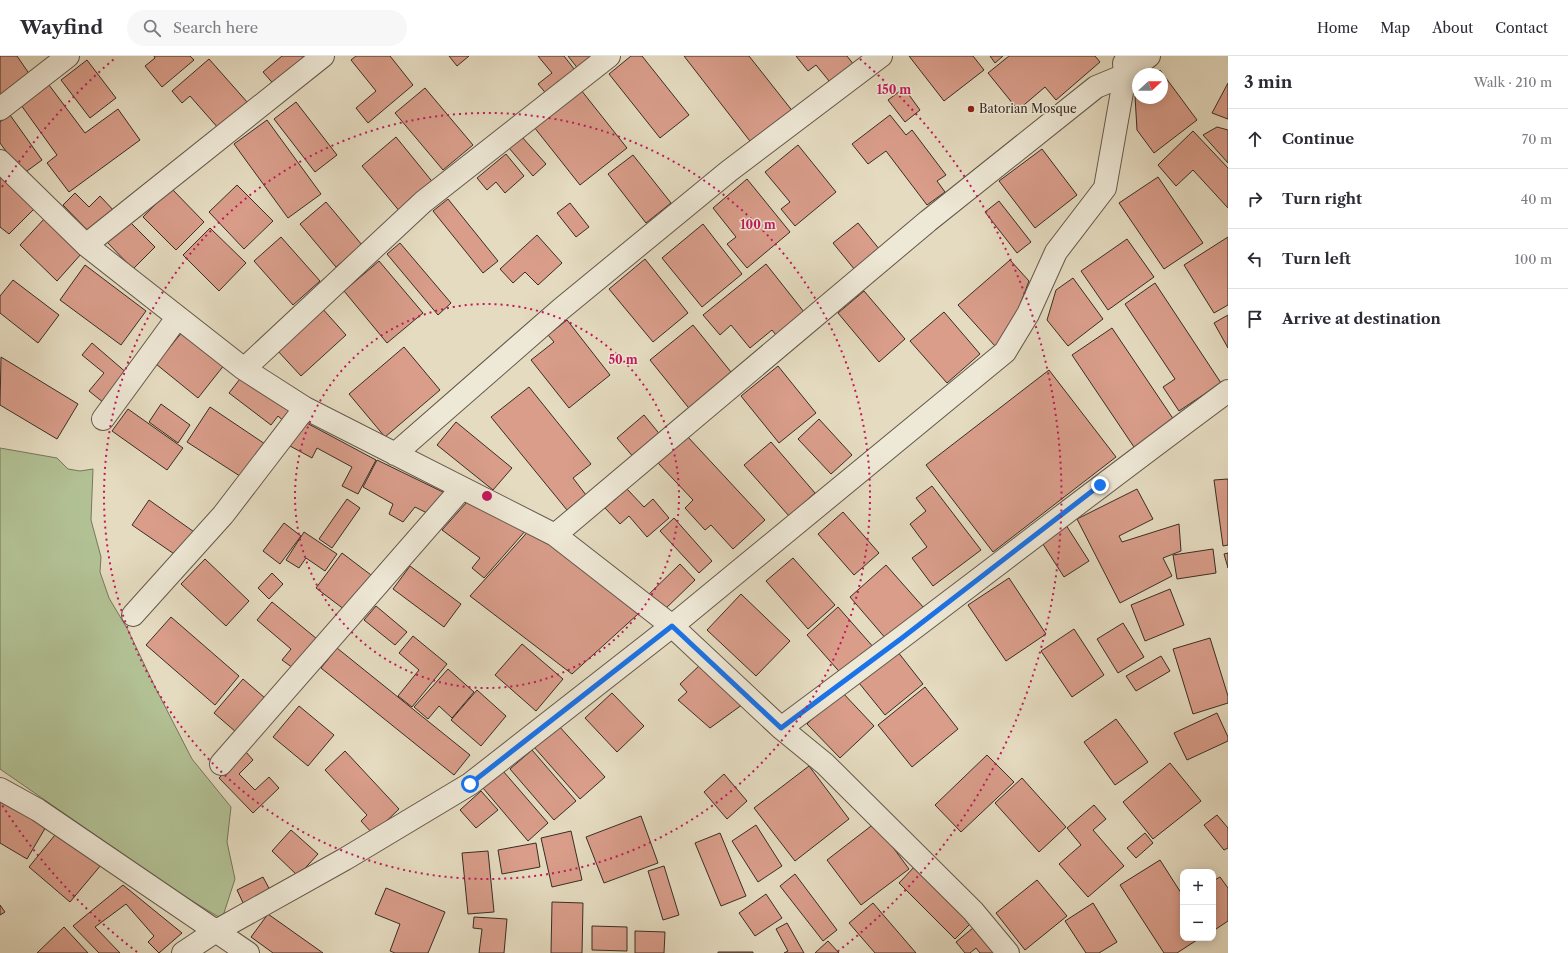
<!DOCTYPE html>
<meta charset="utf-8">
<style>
body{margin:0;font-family:"Libre Caslon Text",serif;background:#f7f7f7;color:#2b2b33}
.controls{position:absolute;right:12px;bottom:12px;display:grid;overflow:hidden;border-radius:8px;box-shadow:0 2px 10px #0003}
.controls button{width:36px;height:36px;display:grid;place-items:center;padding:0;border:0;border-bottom:1px solid #e1e1e2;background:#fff;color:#2b2b33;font:20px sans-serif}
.compass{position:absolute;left:1132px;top:12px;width:36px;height:36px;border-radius:50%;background:#fff;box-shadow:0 2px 10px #0003;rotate:69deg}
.stop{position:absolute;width:12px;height:12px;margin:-9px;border:3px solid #1a73e8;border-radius:50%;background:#fff}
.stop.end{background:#1a73e8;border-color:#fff;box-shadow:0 1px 4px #0008}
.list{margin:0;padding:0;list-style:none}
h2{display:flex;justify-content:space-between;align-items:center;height:52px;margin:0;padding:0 16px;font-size:17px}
h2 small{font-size:13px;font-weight:400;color:#7c7c81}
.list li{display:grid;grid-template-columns:26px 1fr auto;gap:12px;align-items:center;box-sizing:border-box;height:60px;padding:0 16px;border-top:1px solid #e1e1e2}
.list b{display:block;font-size:15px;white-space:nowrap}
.list em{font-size:13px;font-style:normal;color:#7c7c81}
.icon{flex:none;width:22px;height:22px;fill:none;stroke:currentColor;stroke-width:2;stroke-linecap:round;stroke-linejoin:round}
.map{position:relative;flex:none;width:1228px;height:897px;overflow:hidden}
header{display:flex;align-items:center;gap:24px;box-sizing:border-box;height:56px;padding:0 20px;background:#fff;border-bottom:1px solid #e1e1e2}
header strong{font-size:19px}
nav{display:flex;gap:22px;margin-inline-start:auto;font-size:14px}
.search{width:280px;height:36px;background:#f7f7f7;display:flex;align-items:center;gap:10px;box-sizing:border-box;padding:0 14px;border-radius:22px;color:#7c7c81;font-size:15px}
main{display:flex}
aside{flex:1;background:#fff}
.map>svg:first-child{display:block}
</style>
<header>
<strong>Wayfind</strong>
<div class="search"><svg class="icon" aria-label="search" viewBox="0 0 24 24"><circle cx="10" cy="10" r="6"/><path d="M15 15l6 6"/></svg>Search here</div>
<nav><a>Home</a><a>Map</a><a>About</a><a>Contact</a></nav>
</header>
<main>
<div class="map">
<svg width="1228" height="897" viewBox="0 0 1228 897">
<rect width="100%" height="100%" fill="#e5dbc0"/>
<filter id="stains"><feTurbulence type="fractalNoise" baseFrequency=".005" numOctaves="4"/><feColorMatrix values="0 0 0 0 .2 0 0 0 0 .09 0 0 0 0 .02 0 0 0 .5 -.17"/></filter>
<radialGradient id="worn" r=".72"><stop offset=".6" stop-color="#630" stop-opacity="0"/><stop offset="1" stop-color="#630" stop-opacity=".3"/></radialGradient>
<!-- green -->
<path fill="#b2c194" stroke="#76775c" d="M0,392L57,402L68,413L80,415L93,413L91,464L101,501L100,516L109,542L128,574L155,631L192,703L231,751L227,786L235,823L222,863L179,837L0,713Z"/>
<!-- building -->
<path fill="#d99d8a" stroke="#392d24" d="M0,0H17L30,19L0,40Z
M154,0H190L194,4L162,31L145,10L155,2Z
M282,0H303L308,6L277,32L263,16Z
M356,0H390L413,29L368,67L356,52L376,35L351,4Z
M449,0H469L457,10Z
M538,0H564L578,18L549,41L538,28L552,17Z
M568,0H596L579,14Z
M631,0H642L689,59L660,82L609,18Z
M684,0H749L794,57L753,89Z
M796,0H847L857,13L834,31L816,9L808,15Z
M909,0H973L984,14L944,45Z
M990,0H1003L995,7Z
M1009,0H1095L1100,6L1056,44L1045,31L1018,54L988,17Z
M209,3L248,47L219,73L190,40L182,47L172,35Z
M87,4L116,42L90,62L61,24Z
M1160,14L1197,64L1154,97L1137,74L1135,40L1138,37V42H1162V18H1157Z
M1228,27V63L1212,57Z
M49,29L85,77L118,53L140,84L69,136L47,107L57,99L21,49Z
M425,32L473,89L443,114L395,57Z
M904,32L920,54L905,66L888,44Z
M581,34L627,92L580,129L534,71Z
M296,46L337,99L315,116L274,63Z
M10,59L42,104L23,118L0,87V66Z
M890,59L906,79L912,74L946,119L937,125L945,136L927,149L886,95L868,108L852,88Z
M267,64L321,138L288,162L234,88Z
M1217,71L1228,74V107L1203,79Z
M1193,75L1228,112V152L1193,114L1176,130L1158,109Z
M396,81L435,129L401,157L362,110Z
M522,81L546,108L533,120L509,92Z
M798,89L836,136L795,170L781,153L790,146L765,116Z
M1042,93L1077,139L1035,172L999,125Z
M506,98L524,120L505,137L496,126L487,134L477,122Z
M633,99L671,147L646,167L608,118Z
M0,112L38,149L9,178L0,171Z
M1158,121L1203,187L1164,213L1119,147Z
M747,123L790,176L747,212L727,188L736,181L713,152Z
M237,129L273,165L244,193L209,156Z
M171,132L204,166L176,194L143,161Z
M75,137L89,151L100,140L116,157L93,180L63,149Z
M448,143L498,205L483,217L433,155Z
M999,145L1031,186L1017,197L985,156Z
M326,146L362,189L336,211L300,168Z
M570,147L589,171L576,181L557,157Z
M45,162L82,197L57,225L20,189Z
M126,162L155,191L133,213L105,184Z
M858,167L880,194L855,214L833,187Z
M703,168L742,218L702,251L662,202Z
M210,172L246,207L219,235L183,199Z
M537,179L562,207L538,229L525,216L513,227L500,213Z
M281,181L320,225L293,249L254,205Z
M1228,181V249L1214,257L1184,209Z
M1127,183L1154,221L1108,254L1081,215Z
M400,187L451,247L438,259L387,198Z
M645,203L688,257L653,286L609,233Z
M1010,204L1029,225L1010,275L995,290L958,249Z
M379,205L423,257L387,287L344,235Z
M766,208L808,261L780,284L772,274L750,292L731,269L720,279L703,259Z
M85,209L146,255L121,289L60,244Z
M1073,222L1103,263L1068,290L1047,264L1056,234Z
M13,224L59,259L38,287L0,257V240Z
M1155,227L1221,327L1179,355L1163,331L1175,323L1125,248Z
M864,235L905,283L879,306L838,257Z
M321,251L346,279L301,320L276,293Z
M944,256L980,298L947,327L910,285Z
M1228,259V292L1214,267Z
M567,264L610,319L569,352L531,304L554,286L548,279Z
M693,269L735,321L692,356L650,304Z
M1112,272L1176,367L1136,394L1072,299Z
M183,275L225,308L198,342L156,308Z
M92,287L128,318L104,347L89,335L104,317L82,299Z
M404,291L440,334L385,381L349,338Z
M1,301L78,348L57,383L0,349Z
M778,310L816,357L779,387L741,340Z
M1049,314L1116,401L993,496L926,409Z
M243,319L296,359L288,369L278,360L271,369L229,337Z
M529,331L591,408L573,422L586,439L567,454L491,361Z
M161,348L190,369L178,387L149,366Z
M210,351L268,390L246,424L187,386Z
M128,353L183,392L167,414L112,375Z
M644,359L662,381L635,403L617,382Z
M819,363L852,399L831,418L798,383Z
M303,365L376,404L358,438L342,430L352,411L317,392L312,402L290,390Z
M456,366L512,412L493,434L437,389Z
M687,380L765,464L733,493L711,469L705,474L685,452L693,444L658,407Z
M771,386L815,437L789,460L744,409Z
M377,404L449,439L431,459L415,451L403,466L389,458L393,448L363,431Z
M1228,423V489L1223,490L1214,424Z
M932,430L981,494L933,530L912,502L927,491L910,468L926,455L916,442Z
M627,433L644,451L653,443L669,462L647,481L629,460L620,468L605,452Z
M1137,433L1153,463L1119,480L1122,486L1179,468L1181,495L1163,502L1172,520L1120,547L1077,463Z
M347,443L360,452L332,492L319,483Z
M149,444L197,478L180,502L132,469Z
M467,446L527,473L484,522L472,512L480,502L442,474Z
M843,456L879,497L854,519L818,478Z
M674,462L712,505L699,517L660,475Z
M1064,466L1089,505L1064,521L1039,482Z
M284,467L301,480L280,508L263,495Z
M532,471L638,558L572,618L470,540Z
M304,476L337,498L325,515L306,502L299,512L286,504Z
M1213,493L1216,517L1177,523L1173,499Z
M342,497L375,522L349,557L316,532Z
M1228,497V512L1224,498Z
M793,502L835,549L808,573L766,525Z
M205,503L249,545L226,570L181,528Z
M680,508L695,524L660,558L645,542Z
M886,509L924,552L887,584L850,541Z
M410,510L461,548L444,571L393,533Z
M272,517L283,528L269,543L258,532Z
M1009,522L1046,578L1006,605L968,549Z
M1170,533L1184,569L1145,585L1131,549Z
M741,538L790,585L756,620L707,574Z
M272,546L317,583L293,612L282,604L291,593L257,564Z
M376,550L407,576L395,589L364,564Z
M838,551L875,593L844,621L807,579Z
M171,561L239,620L215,649L146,589Z
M1123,567L1144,601L1118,617L1097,583Z
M1074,573L1104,619L1072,641L1041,595Z
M413,580L447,608L412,651L398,640L419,614L399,597Z
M1210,582L1228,640V647L1193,658L1173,593Z
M522,588L563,623L536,655L495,619Z
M894,591L923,628L885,659L855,622Z
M337,592L470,699L454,719L321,612Z
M1161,600L1170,615L1136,635L1126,620Z
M701,608L746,646L710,672L678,644L687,636L680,628Z
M448,613L474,636L452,662L439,650L428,663L414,651Z
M243,623L265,642L236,676L214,657Z
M925,631L958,673L912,711L878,669Z
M477,634L506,660L481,690L451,664Z
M841,635L874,670L840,702L807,668Z
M612,637L644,670L617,696L585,662Z
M299,650L334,679L308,710L273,681Z
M1217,657L1228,681V685L1187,704L1174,677Z
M1116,663L1148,706L1115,729L1084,686Z
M558,669L605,721L580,743L534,691Z
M532,694L576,745L554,764L510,713Z
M345,695L399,753L373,778L361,765L367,759L325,714Z
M246,696L253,704L239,718L255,734L269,721L279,732L253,757L219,722Z
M987,699L1014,726L961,776L935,749Z
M1170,707L1201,745L1153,783L1123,746Z
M809,710L849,763L795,805L754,752Z
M503,715L548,767L528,785L483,732Z
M724,718L747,745L727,763L704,736Z
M1022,722L1066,771L1039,796L995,747Z
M481,735L498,754L476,772L460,754Z
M0,742L47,769L27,803L0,787Z
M1094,749L1106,763L1093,774L1124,810L1088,841L1059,808L1081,789L1067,772Z
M1217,759L1228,772V792L1224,794L1204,769Z
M641,760L658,807L604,827L586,781Z
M875,767L909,813L861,849L827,804Z
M756,769L782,810L758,826L732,785Z
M59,774L101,809L70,846L29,811Z
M291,774L318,798L298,820L272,795Z
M571,775L582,824L552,831L541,782Z
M720,777L746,840L721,850L695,787Z
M1145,777L1153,787L1136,802L1127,792Z
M536,787L540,811L502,818L498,794Z
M488,795L494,856L468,858L462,797Z
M1160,804L1183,840V882H1200L1177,897H1164L1120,829Z
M916,809L973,865L955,883L899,827Z
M664,810L679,859L663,864L648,815Z
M795,818L837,874L823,885L780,830Z
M263,821L272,838L245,851L237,834Z
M1220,821L1228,832V865L1213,875V825Z
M1037,824L1067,860L1025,894L996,857Z
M123,829L182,877L159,897L148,886L154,880L126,848L95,871L120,897H99L73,870Z
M386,832L445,856L428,897H395L390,895L400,868L375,858Z
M766,838L782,862L755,880L739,857Z
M552,846L583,847L582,897H551Z
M873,847L916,897H875L849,867Z
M1093,847L1117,886L1099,897H1086L1065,865Z
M0,849L5,856L0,859Z
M268,858L323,897H273L251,881Z
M474,861L507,863L504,897H479L482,873L473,872Z
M787,867L804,897H784L788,895L776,873Z
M979,867L1003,897H980L976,892L970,897H965L956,886Z
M592,870L627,871V895L592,894Z
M64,871L88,897H37Z
M635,875L665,876L664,897H635Z
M828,885L839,897H815Z
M718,896H753V897H718Z"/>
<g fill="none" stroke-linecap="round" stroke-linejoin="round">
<defs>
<path id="minor" d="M0,53L68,0
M0,105L86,189L244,313L305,352L555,479L672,570L781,672L825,708L973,855L1008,897
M86,189L323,0
M244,313L423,146L609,0
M103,363L177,262
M395,398L561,253L729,115L881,0
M555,479L928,165L1096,31L1125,19L1124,7
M133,559L223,459L305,352
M781,672C931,561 1078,446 1228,335
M221,708L462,432
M0,733L38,754L248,897
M183,897L216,875L345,803L470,728L672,570L1005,296L1028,258L1056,196L1105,132L1125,19L1149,0"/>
</defs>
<!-- minor casing -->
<use href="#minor" stroke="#64584b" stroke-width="24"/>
<!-- minor -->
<use href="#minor" stroke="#eee8d6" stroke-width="22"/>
</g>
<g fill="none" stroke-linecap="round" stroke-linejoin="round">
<!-- route -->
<path stroke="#1a73e8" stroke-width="5" d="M470,728L672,570L781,672L902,582L1100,429"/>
</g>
<!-- distance rings -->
<g fill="none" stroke="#c2185b" stroke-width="2" stroke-dasharray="2 4">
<circle cx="487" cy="440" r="192"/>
<circle cx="487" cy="440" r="383"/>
<path d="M137 896A575 575 0 0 1 2 749M2 131A575 575 0 0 1 114 3M860 3A575 575 0 0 1 837 896"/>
</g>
<!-- markers -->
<circle fill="#8f2418" stroke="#eee8d6" stroke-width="1.5" cx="971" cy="53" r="4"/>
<g text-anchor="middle" stroke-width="3" stroke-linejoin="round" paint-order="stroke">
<!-- poi labels -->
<g font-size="12" fill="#392d24" stroke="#eee8d6" text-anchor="start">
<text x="979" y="57">Batorian Mosque</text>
</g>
</g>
<circle cx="487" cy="440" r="6" fill="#c2185b" stroke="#eee8d6" stroke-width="2"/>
<g font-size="12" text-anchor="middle" font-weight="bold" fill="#c2185b" stroke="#eee8d6" stroke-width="3" stroke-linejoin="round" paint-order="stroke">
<text x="894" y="38">150 m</text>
<text x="758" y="173">100 m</text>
<text x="623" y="308">50 m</text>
</g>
<rect width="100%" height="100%" filter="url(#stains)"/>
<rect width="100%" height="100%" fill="url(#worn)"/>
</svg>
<div class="controls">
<button>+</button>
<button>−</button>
</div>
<svg class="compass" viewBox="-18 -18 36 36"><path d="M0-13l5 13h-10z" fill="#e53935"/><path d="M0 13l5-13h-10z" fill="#7c7c81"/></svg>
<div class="stop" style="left:470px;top:728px"></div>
<div class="stop end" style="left:1100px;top:429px"></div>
</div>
<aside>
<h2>3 min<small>Walk · 210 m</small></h2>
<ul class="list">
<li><svg class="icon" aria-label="ahead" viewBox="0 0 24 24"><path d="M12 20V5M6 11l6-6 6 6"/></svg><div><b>Continue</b></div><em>70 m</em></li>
<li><svg class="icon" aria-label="right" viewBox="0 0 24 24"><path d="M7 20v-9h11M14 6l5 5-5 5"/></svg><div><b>Turn right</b></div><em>40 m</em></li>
<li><svg class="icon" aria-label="left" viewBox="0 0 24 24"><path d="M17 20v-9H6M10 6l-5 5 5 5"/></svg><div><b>Turn left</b></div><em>100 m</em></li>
<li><svg class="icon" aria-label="arrive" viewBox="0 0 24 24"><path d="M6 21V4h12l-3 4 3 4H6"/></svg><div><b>Arrive at destination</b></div></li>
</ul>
</aside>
</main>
